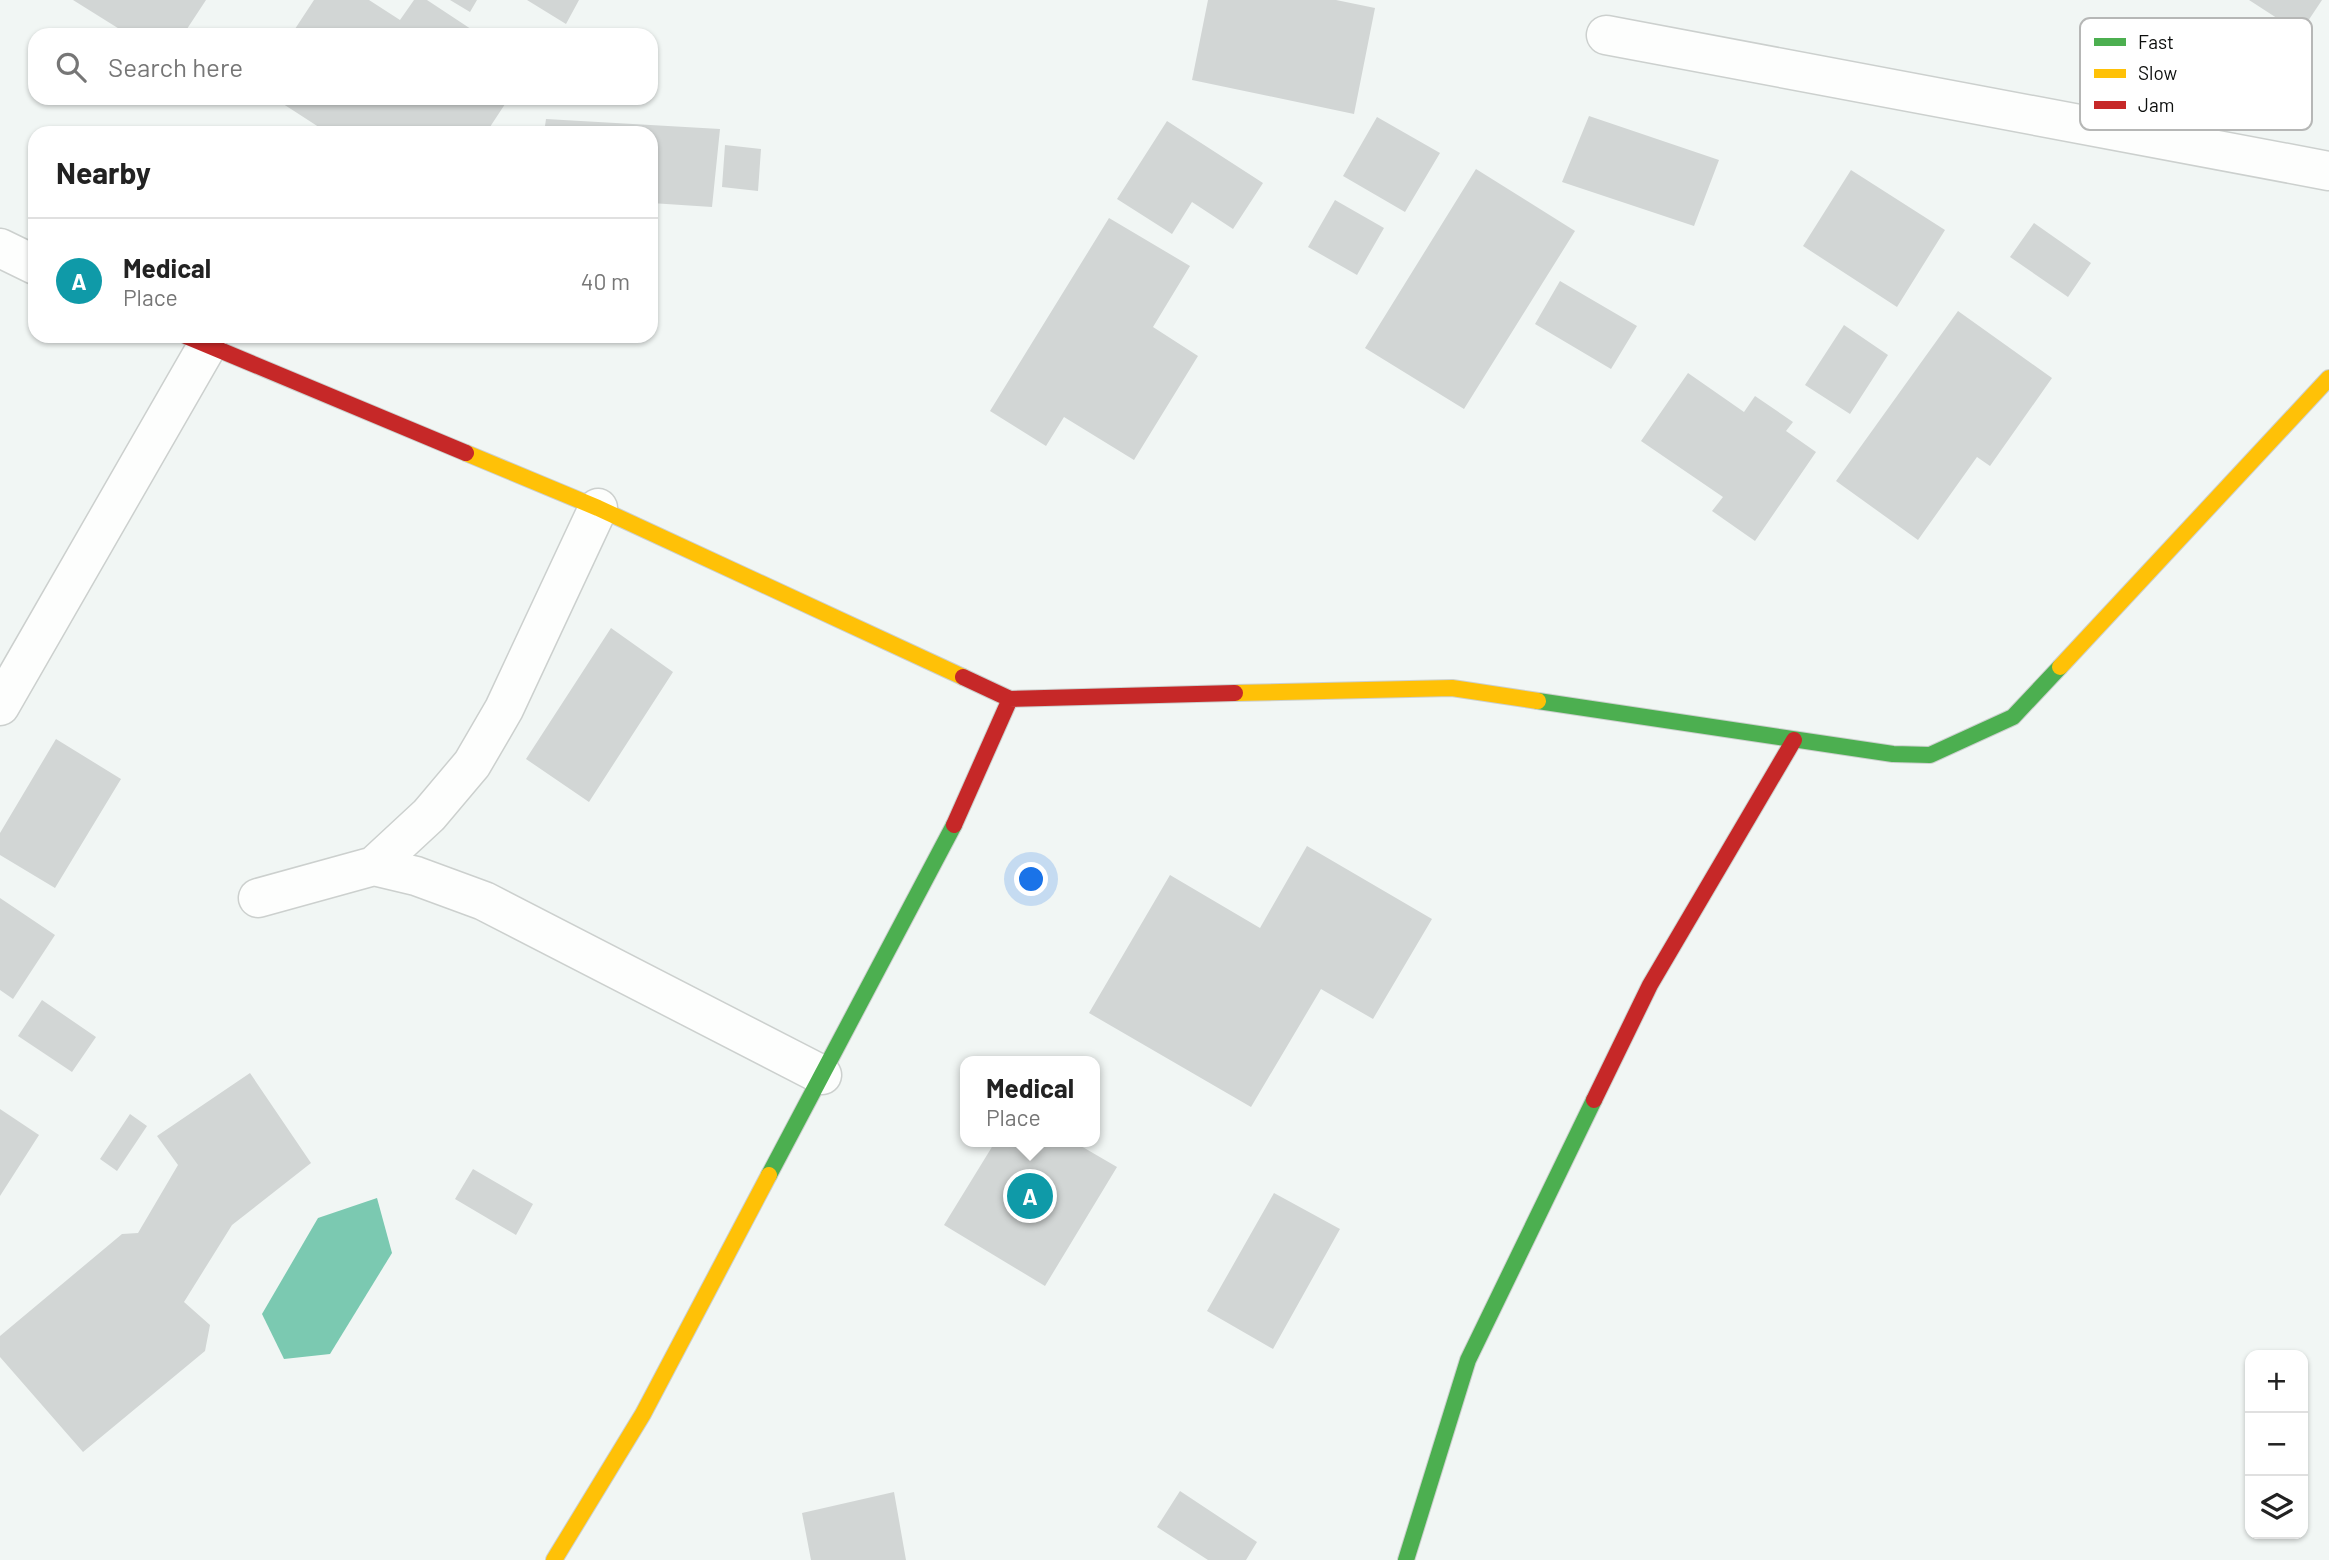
<!DOCTYPE html>
<meta charset="utf-8">
<style>
body{margin:0;font-family:Barlow,sans-serif;background:#f6f6f6;color:#222}
.controls{position:absolute;right:21px;bottom:21px;display:grid;overflow:hidden;border-radius:14px;box-shadow:0 2px 5px #0004}
.controls button{width:63px;height:63px;display:grid;place-items:center;padding:0;border:0;border-bottom:2px solid #e0e0e0;background:#fff;color:#222;font:35px sans-serif}
.you{position:absolute;left:1032px;top:880px;width:24px;height:24px;margin:-18px;border:5px solid #fff;border-radius:50%;background:#1a73e8;box-shadow:0 0 0 10px #1a73e833}
.badge{display:grid;place-items:center;width:46px;height:46px;border-radius:50%;background:#5c5f5e;color:#fff;font-size:23px;font-weight:700}
.pin{position:absolute;translate:-50% -50%;border:4px solid #fff;box-shadow:0 2px 7px #0006}
.popup{position:absolute;left:960px;top:1056px;width:140px;height:91px;box-sizing:border-box;display:grid;place-content:center;border-radius:14px;background:#fff;filter:drop-shadow(0 2px 5px #0005);font-size:23px;white-space:nowrap;color:#767676}
.popup b{font-size:26px;color:#222}
.popup::after{content:'';position:absolute;left:50%;top:100%;margin-left:-14px;border:14px solid transparent;border-top-color:#fff}
.list{margin:0;padding:0;list-style:none}
h2{display:flex;justify-content:space-between;align-items:center;height:91px;margin:0;padding:0 28px;font-size:30px}
h2 small{font-size:23px;font-weight:400;color:#767676}
.list li{display:grid;grid-template-columns:46px 1fr auto;gap:21px;align-items:center;box-sizing:border-box;height:126px;padding:0 28px;border-top:2px solid #e0e0e0}
.list b{display:block;font-size:26px;white-space:nowrap}
.list p{margin:0;font-size:23px;white-space:nowrap;color:#767676}
.list em{font-size:23px;font-style:normal;color:#767676}
.icon{flex:none;width:38px;height:38px;fill:none;stroke:currentColor;stroke-width:2;stroke-linecap:round;stroke-linejoin:round}
.map{position:relative;flex:none;width:2329px;height:1560px;overflow:hidden}
.search{position:absolute;background:#fff;box-shadow:0 2px 5px #0004;left:28px;top:28px;width:630px;height:77px;display:flex;align-items:center;gap:18px;box-sizing:border-box;padding:0 24px;border-radius:21px;color:#767676;font-size:26px}
.panel{position:absolute;background:#fff;box-shadow:0 2px 5px #0004;left:28px;top:126px;width:630px;height:217px;border-radius:21px}
.map>svg:first-child{display:block}
</style>
<div class="map">
<svg width="2329" height="1560" viewBox="0 0 2329 1560">
<rect width="100%" height="100%" fill="#f1f6f4"/>
<!-- water -->
<path fill="#7bc9b1" d="M377,1198L392,1253L330,1354L284,1359L262,1314L318,1218Z"/>
<!-- building -->
<path fill="#d2d6d5" d="M73,0H206L183,35H129Z
M314,0H369L400,20L414,0H427L480,35H291Z
M450,0H477L470,12Z
M527,0H579L566,24Z
M1208,0H1336L1375,8L1354,114L1192,80Z
M2249,0H2322L2300,33Z
M274,98H509L486,133H328Z
M1589,116L1719,160L1694,226L1562,182Z
M1377,117L1440,153L1405,212L1343,176Z
M546,119L720,129L712,207L651,203V133H544Z
M1167,121L1263,183L1233,229L1192,202L1172,234L1117,199Z
M725,145L761,149L758,191L722,187Z
M1476,169L1575,231L1464,409L1365,348Z
M1851,170L1945,230L1897,307L1803,246Z
M1335,200L1384,228L1357,275L1308,247Z
M1109,218L1190,266L1153,327L1198,356L1134,460L1064,417L1046,446L990,411Z
M2034,223L2091,263L2068,297L2010,257Z
M1560,281L1637,326L1611,369L1535,324Z
M1958,311L2052,378L1990,466L1977,457L1918,540L1836,481Z
M1844,325L1888,355L1850,414L1805,385Z
M1688,373L1744,412L1755,396L1793,422L1786,431L1816,452L1755,541L1712,511L1723,497L1641,441Z
M611,628L673,672L589,802L526,759Z
M56,739L121,779L55,888L0,855V833Z
M1307,846L1432,919L1373,1019L1321,989L1251,1107L1089,1013L1170,875L1260,928Z
M0,898L55,935L13,999L0,990Z
M42,1000L96,1037L72,1072L18,1036Z
M250,1073L311,1163L232,1225L184,1302L210,1325L205,1351L83,1452L0,1357V1336L122,1234L138,1233L178,1165L157,1136Z
M0,1109L39,1135L0,1196Z
M130,1114L147,1126L117,1171L100,1159Z
M995,1142H1074L1117,1167L1045,1286L944,1225Z
M473,1169L533,1204L516,1235L455,1199Z
M1274,1193L1340,1229L1273,1349L1207,1311Z
M1180,1491L1257,1542L1246,1560H1208L1157,1527Z
M894,1492L906,1560H811L802,1513Z"/>
<g fill="none" stroke-linecap="round" stroke-linejoin="round">
<defs>
<path id="street" d="M1606,35L2329,171
M0,248L35,265
M0,706L207,346
M374,866L416,876L484,901L822,1075
M258,898L374,866L429,815L472,764L504,709L598,508"/>
<path id="fast" d="M1538,701L1893,754L1930,755L2013,717L2060,667
M769,1175L954,825
M1406,1560L1468,1360L1594,1100"/>
<path id="slow" d="M466,453L598,508L963,677
M2060,667L2329,378
M1235,693L1452,688L1538,701
M554,1560L643,1414L769,1175"/>
<path id="jam" d="M186,336L466,453
M963,677L1010,699L1235,693
M954,825L1010,699
M1594,1100L1650,985L1794,740"/>
</defs>
<!-- street casing -->
<use href="#street" stroke="#ccd0ce" stroke-width="41"/>
<!-- fast casing -->
<use href="#fast" stroke="#ccd0ce" stroke-width="18"/>
<!-- slow casing -->
<use href="#slow" stroke="#ccd0ce" stroke-width="18"/>
<!-- jam casing -->
<use href="#jam" stroke="#ccd0ce" stroke-width="18"/>
<!-- street -->
<use href="#street" stroke="#fdfefd" stroke-width="38"/>
<!-- fast -->
<use href="#fast" stroke="#4caf50" stroke-width="16"/>
<!-- slow -->
<use href="#slow" stroke="#ffc107" stroke-width="16"/>
<!-- jam -->
<use href="#jam" stroke="#c62828" stroke-width="16"/>
</g>
<!-- legend -->
<rect x="2080" y="18" width="232" height="112" rx="10" fill="#fff" stroke="#b6b7b6" stroke-width="2"/>
<rect x="2094" y="38" width="32" height="8" fill="#4caf50"/>
<rect x="2094" y="69" width="32" height="9" fill="#ffc107"/>
<rect x="2094" y="101" width="32" height="8" fill="#c62828"/>
<g font-size="19" fill="#0c0e0d">
<text x="2138" y="49">Fast</text>
<text x="2138" y="80">Slow</text>
<text x="2138" y="112">Jam</text>
</g>
</svg>
<div class="controls">
<button>+</button>
<button>−</button>
<button><svg class="icon" aria-label="layers" viewBox="0 0 24 24"><path d="M12 4l9 5-9 5-9-5zM3 14l9 5 9-5"/></svg></button>
</div>
<div class="you"></div>
<div class="pin badge" style="left:1030px;top:1196px;background:#0f9aa8">A</div>
<div class="popup"><b>Medical</b>Place</div>
<div class="search"><svg class="icon" aria-label="search" viewBox="0 0 24 24"><circle cx="10" cy="10" r="6"/><path d="M15 15l6 6"/></svg>Search here</div>
<section class="panel">
<h2>Nearby<small></small></h2>
<ul class="list">
<li><span class="badge" style="background:#0f9aa8">A</span><div><b>Medical</b><p>Place</p></div><em>40 m</em></li>
</ul>
</section>
</div>
